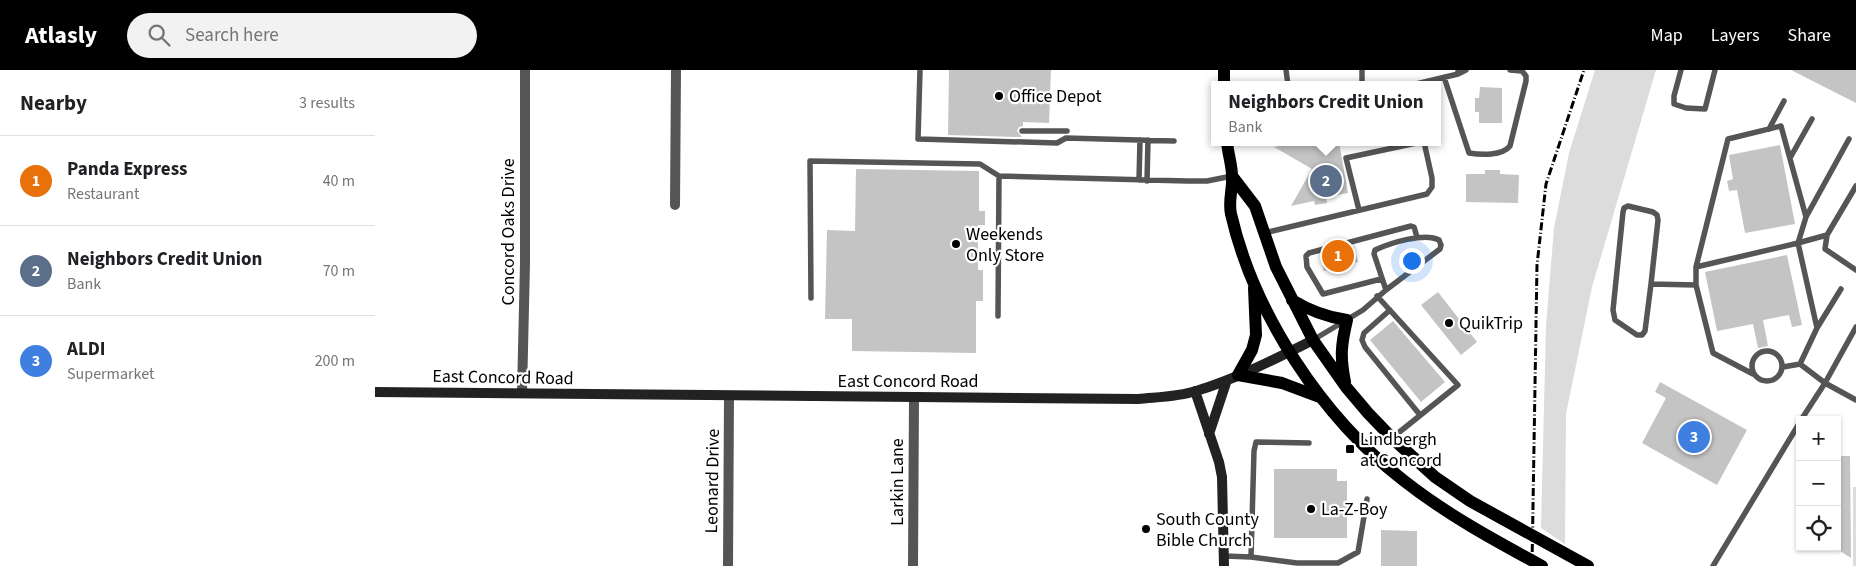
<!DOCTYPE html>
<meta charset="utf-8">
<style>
body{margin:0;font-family:"Source Sans 3",sans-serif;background:#f2f2f2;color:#202124}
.controls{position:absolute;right:15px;bottom:15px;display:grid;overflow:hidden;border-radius:0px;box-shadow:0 1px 4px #0004}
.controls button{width:45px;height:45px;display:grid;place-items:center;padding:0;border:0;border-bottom:1px solid #e0e0e0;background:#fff;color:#202124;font:25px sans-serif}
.you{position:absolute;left:1036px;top:190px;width:18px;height:18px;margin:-12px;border:4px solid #fff;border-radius:50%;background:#1a73e8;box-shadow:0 0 0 8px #1a73e833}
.badge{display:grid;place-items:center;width:32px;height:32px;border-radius:50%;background:#000;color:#fff;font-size:16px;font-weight:700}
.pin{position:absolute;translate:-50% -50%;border:2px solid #fff;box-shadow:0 1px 5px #0006}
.popup{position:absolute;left:836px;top:11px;width:230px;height:65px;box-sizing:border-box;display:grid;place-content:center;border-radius:0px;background:#fff;filter:drop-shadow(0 1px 4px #0005);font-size:16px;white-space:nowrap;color:#757577}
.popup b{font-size:19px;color:#202124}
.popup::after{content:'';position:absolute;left:50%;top:100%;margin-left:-10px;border:10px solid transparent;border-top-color:#fff}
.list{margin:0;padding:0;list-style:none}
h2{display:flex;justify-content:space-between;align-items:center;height:65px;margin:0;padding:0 20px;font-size:21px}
h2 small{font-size:16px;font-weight:400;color:#757577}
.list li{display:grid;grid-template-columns:32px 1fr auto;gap:15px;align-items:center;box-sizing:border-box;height:90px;padding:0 20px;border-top:1px solid #e0e0e0}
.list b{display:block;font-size:19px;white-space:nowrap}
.list p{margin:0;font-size:16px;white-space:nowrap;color:#757577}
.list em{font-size:16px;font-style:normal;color:#757577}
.icon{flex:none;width:28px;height:28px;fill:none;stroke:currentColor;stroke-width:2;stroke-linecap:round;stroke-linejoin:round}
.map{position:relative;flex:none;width:1481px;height:496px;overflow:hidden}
header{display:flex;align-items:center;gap:30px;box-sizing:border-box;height:70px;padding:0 25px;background:#000;color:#fff}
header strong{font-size:24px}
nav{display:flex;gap:28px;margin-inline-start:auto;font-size:18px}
.search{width:350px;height:45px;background:#f2f2f2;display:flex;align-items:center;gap:12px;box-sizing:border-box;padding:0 18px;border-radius:28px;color:#757577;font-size:19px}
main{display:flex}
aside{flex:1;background:#fff}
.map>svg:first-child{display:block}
</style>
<header>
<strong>Atlasly</strong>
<div class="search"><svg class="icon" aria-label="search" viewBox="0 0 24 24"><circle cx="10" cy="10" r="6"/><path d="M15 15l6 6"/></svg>Search here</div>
<nav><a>Map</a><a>Layers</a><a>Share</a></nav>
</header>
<main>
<aside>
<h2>Nearby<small>3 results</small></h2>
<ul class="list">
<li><span class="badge" style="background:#e8710a">1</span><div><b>Panda Express</b><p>Restaurant</p></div><em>40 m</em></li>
<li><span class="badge" style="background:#5c6f8a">2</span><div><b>Neighbors Credit Union</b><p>Bank</p></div><em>70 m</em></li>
<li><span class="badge" style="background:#3f7fe0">3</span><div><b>ALDI</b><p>Supermarket</p></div><em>200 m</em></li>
</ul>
</aside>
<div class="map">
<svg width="1481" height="496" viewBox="0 0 1481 496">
<rect width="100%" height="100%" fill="#fff"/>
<!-- green -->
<path fill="#dcdcdc" d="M1220,0H1281L1217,217L1191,344L1190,474L1166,458L1171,256L1179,158L1194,83Z
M1478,417H1481V496H1478Z"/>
<!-- building -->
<path fill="#c4c4c4" d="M574,0H676L674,53L648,52V56L644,57L642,61L647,67L573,65Z
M1416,0H1481V33Z
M1105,17L1127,18V53H1104V42H1100V28H1104Z
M926,72H964L973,123L951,127L952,133L940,135L939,131L916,136L937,99L899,77Z
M1405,75L1420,154L1370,163L1362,120L1354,121L1352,111L1358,109L1354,85Z
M481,99L604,101V141H610V155H603V200H608V231H601V283L477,281V249H450L452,160L480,161Z
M1110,100H1125V104L1144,105L1143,133L1091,132V104H1110Z
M979,176L983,192L949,201L945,185Z
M1412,185L1427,255L1417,257L1414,245L1388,250L1393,276L1383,278L1378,254L1342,261L1330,202Z
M1063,222L1102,272L1086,285L1046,235Z
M1018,251L1070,312L1046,332L995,270Z
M1285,312L1372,360L1342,415L1267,373L1291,328L1280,322Z
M1462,386H1475L1476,488L1462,479Z
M899,399H962V411H972V468H899Z
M1006,460L1042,461V496H1006Z"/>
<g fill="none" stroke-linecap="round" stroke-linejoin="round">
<!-- lane -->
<path stroke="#555" stroke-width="5.5" d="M545,0L543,69L682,73L691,68L799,71
M911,0L913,15
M987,0V15
M1306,0L1299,26V34L1311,38L1330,39L1340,0
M1083,4L1091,0
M1069,7L1094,83C1106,85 1127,86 1135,76L1151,11V6L1147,1L1135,0
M1037,15L1083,4V0
M1394,59L1409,31
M647,61H692
M1415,88L1437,49
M764,110L765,70
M772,111L773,70
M984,140L971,88L1046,72
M889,163L1052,124L1057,117V108L1049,72
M1452,165L1450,179L1481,200
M1423,173L1431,147L1474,69
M1423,173L1452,165L1481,116
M1321,197L1353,69L1406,56L1431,147
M1006,209L948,224L932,197L931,186L934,183L1036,156L1039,157L1042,167
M1276,214L1270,261L1267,265H1262L1240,250L1238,240L1248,142L1249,138L1253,136L1278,142L1282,145L1283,150L1276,214L1321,215
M1002,226L1083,315L1017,368
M436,228L435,91L605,94L624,106L812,111H832L857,106
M1015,240L989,263L987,270L990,277L1045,345
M623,246L624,106
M1442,258L1466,219
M938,270L988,240L1011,220L1065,179L1066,175L1064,170C1050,162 1015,173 1000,180L999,184L1011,220
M1377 296a15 15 0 1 1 30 0a15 15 0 1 1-30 0Z
M1408,297L1425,294L1450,313L1481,257
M1378,304L1338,283L1321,215V197L1423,173L1442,258L1425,294
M1426,350L1450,313L1481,330
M850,486L876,487L922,493H963L983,482L992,429
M876,487L879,381L881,372L934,373
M1338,496L1425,352"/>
<!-- street -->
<path stroke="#555" stroke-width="10" d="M300,135L301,0
M147,323L150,193V0
M353,496L354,326
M538,496L539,328"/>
<!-- secondary -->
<path stroke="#222" stroke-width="10" d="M820,321L844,392L847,407L849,496
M0,322L763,329C782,327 802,327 821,321C861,309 900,289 938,270
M834,364L852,310"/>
<!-- primary -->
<path stroke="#000" stroke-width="12" d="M849,0V15
M852,72C853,84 857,95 857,106C858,118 853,132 856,144C879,244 947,347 1028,410C1071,444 1119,470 1167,496
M857,106L880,136L901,197L938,270L971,317L993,343L1017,368L1060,407L1095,431L1213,496
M879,218L881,265L877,280L863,305L907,313L947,328
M917,230C935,241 951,247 972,250C966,275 965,287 970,312"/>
<!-- rail -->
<path stroke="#000" stroke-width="3" stroke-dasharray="8 2.5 1 2.5" stroke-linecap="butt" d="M1157,496L1162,195L1171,114L1209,0"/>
</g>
<!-- markers -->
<g fill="#000" stroke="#fff" stroke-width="2">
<circle cx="624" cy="26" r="5"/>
<circle cx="581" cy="174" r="5"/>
<circle cx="1074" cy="253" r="5"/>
<rect x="970" y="374" width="10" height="10" rx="2.5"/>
<circle cx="936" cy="439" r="5"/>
<circle cx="771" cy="459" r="5"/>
</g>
<g text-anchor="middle" stroke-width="4.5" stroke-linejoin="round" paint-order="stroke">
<!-- poi labels -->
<g font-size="18" fill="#000" stroke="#fff" text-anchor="start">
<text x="634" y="32">Office Depot</text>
<text x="591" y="170">Weekends<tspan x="591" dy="21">Only Store</tspan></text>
<text x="1084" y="259">QuikTrip</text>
<text x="985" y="375">Lindbergh<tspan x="985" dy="21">at Concord</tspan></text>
<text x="946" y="445">La-Z-Boy</text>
<text x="781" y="455">South County<tspan x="781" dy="21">Bible Church</tspan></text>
</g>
<!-- street labels -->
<g font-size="18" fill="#000" stroke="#fff">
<text transform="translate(133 162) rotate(-90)" y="6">Concord Oaks Drive</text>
<text transform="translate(128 307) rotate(1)" y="6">East Concord Road</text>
<text x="533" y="317">East Concord Road</text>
<text transform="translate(337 411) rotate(-89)" y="6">Leonard Drive</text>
<text transform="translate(522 412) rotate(-90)" y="6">Larkin Lane</text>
</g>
</g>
</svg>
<div class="controls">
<button>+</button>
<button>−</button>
<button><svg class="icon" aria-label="locate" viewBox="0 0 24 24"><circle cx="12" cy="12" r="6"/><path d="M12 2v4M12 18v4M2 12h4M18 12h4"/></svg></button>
</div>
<div class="you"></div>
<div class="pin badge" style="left:963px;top:186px;background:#e8710a">1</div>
<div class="pin badge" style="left:951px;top:111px;background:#5c6f8a">2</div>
<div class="popup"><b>Neighbors Credit Union</b>Bank</div>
<div class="pin badge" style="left:1319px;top:367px;background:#3f7fe0">3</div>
</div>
</main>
